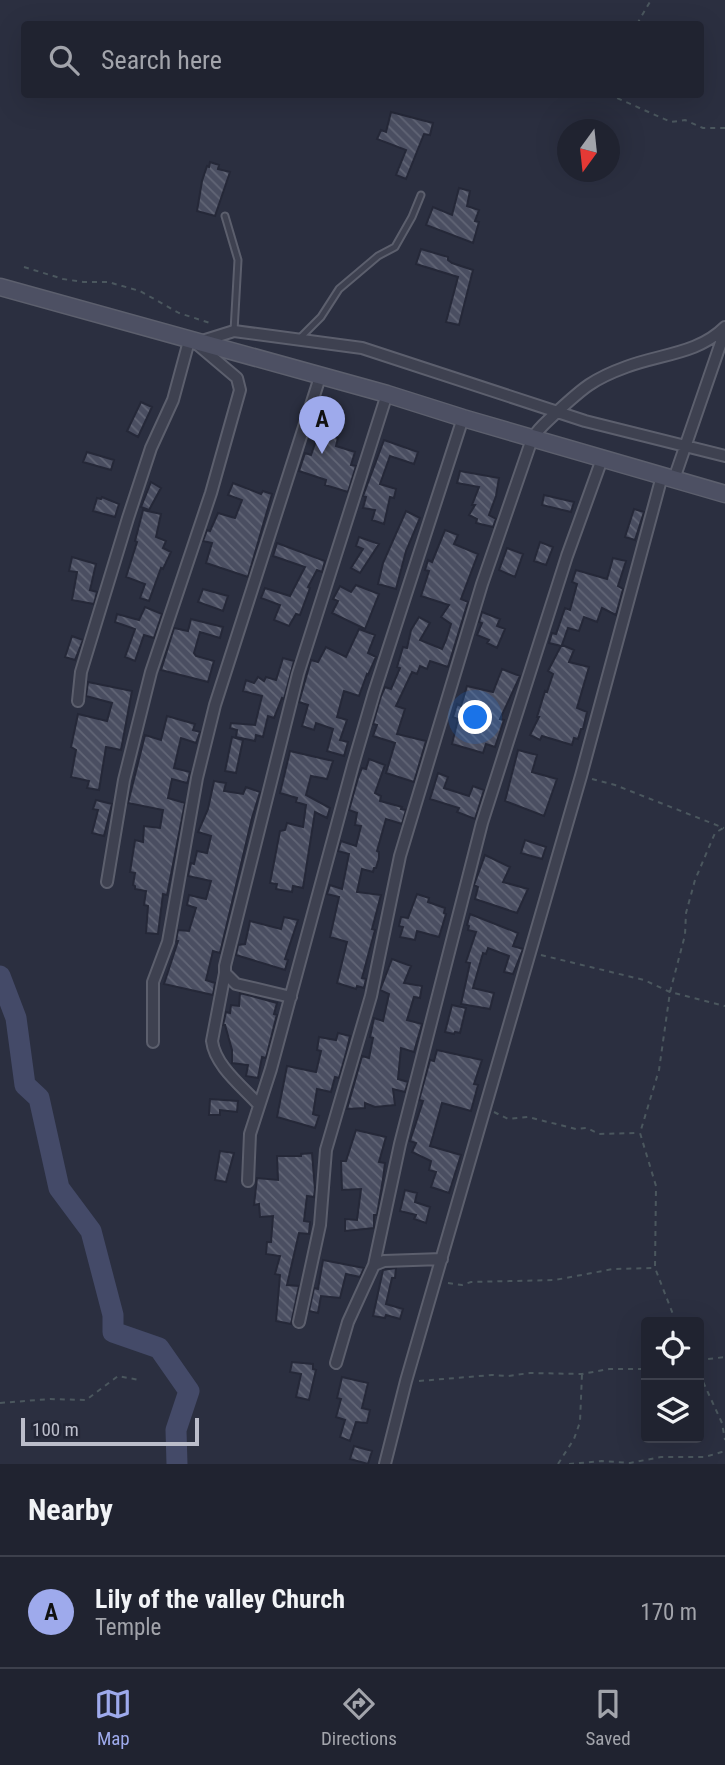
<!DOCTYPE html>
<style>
body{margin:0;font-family:"Roboto Condensed",sans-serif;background:#2d2f3c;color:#f1f3f6}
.controls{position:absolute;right:21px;bottom:21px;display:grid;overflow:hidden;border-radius:7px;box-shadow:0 7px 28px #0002}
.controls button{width:63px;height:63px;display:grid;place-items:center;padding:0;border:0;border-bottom:2px solid #3d404c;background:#202330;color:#f1f3f6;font:35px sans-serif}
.compass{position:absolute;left:557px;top:119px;width:63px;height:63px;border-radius:50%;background:#202330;box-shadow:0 7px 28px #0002;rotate:195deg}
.scale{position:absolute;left:21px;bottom:18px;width:178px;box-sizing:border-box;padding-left:7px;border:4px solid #bbbdca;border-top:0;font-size:19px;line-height:24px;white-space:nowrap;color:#bbbdca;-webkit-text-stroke:5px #232636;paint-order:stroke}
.you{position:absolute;left:476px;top:718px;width:24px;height:24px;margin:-18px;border:5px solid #fff;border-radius:50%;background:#1a73e8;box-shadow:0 0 0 10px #1a73e833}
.badge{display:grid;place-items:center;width:46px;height:46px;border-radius:50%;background:#9eaaec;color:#111;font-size:23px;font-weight:700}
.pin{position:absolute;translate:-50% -58px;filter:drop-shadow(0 2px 4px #0008)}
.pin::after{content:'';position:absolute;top:37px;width:24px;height:21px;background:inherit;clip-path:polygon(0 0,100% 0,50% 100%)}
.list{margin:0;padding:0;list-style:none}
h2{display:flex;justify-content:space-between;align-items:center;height:91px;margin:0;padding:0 28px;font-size:30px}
h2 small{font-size:23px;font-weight:400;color:#a2a4ab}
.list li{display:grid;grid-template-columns:46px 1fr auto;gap:21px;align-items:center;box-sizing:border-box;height:112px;padding:0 28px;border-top:2px solid #3d404c}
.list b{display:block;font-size:26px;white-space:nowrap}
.list p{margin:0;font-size:23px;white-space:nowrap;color:#a2a4ab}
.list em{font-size:23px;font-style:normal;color:#a2a4ab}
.icon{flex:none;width:38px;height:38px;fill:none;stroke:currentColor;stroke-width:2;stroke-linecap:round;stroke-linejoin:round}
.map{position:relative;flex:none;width:725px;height:1464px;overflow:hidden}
.search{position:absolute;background:#202330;box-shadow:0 7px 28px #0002;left:21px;right:21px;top:21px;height:77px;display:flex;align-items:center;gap:18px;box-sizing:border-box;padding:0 24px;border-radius:7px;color:#a2a4ab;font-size:26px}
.sheet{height:203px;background:#202330}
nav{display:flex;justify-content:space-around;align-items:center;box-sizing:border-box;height:98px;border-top:2px solid #3d404c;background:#202330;font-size:19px;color:#a2a4ab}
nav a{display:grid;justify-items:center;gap:4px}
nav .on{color:#9eaaec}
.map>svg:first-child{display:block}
</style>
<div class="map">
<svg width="725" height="1464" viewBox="0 0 725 1464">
<defs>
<pattern id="building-back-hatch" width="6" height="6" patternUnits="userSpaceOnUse" patternTransform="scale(1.75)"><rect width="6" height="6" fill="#4a4e61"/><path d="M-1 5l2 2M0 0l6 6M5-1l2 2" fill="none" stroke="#626676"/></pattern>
</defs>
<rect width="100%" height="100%" fill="#2b2f40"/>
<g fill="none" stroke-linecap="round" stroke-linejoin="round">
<!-- river -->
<path stroke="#444a68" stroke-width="21" d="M0,976L16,1018L25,1085L39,1098L59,1188L91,1231L113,1315V1332L159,1348L189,1391L176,1430L177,1464"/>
</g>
<!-- building -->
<path fill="url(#building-back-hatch)" stroke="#252838" stroke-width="2" d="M391,112L433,123L430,135L424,134L406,179L396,175L406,150L377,139L381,130L386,132Z
M210,162L219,165L218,169L230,172L215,216L197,211L202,181L207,166L209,167Z
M459,188L470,191L467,206L479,210L475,221L479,222L473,243L426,225L433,207L452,215Z
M421,249L448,257V260L452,263L473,270L459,325L446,322L458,277L416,264Z
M141,402L152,407L138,437L127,431Z
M323,429L337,433L335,437L338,438L336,446L355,452L351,465L356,466L348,492L325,485L326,480L299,471L305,453L311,455L319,432L322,433Z
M384,440L418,452L414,464L390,456L380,484L396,489L394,498L390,497L384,524L372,520L375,510L363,508L366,497L363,496Z
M87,452L114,460L111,470L83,462Z
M460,471L499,478L496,496L489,515L496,519L493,527L476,523L477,519L469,515L475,505H472L479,487L457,483Z
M151,482L161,488L149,510L141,507Z
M233,483L261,494L263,491L272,494L248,577L206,563L212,543L203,541L207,530L210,531L218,513L235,518L242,500L228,495Z
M544,495L574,502L571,512L542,505Z
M102,497L119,504L115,517L93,511L97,498L101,499Z
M634,509L644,512L635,540L625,537Z
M143,510L161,514L156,537L166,541L163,548L171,552L163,569L161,568L149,601L140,598L145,584L126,577L137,542L135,541Z
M406,511L420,518L406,551L396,589L378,584L383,563Z
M445,530L458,535L454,544L478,554L461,599L468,602L448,667L430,661L427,669L420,666L417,674L412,672L396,706L405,709L397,734L426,741L414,782L386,773L395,743L373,736L377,725L373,724L381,696L385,687L391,689L400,668L397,667L403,647L407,648L411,630L419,617L430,623L420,640L442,649L446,640L451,624L441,617L449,605L421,596L429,571L425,570L428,560L432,562Z
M359,537L379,544L360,573L351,568L363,549L356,546Z
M540,542L553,547L546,565L534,561Z
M277,543L325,561L322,572L317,570L308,587L310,588L300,615L296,614L289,626L274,620L280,605L261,598L265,588L290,596L305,567L273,556Z
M507,548L523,554L515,577L499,570Z
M72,557L96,564L90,590L97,592L94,604L72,600L77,572L69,571Z
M613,558L626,561L618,586L623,589L616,615L602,608L597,622L584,617L579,631L568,628L562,645L574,650L569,662L589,667L577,708L587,712L583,729H581L578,739L574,738L572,745L542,736L540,740L530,735L539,717H537L545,691L547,692L553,674L548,671L561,646L549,643L552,633L556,634L565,608L570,610L577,584L572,582L576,570L607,579Z
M356,585L379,594L365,629L332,613L338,601L333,599L340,586L351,592Z
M203,589L228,596L223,611L198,602Z
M145,607L162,614L154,638L144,635L135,661L125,657L135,629L115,622L117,614L139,620Z
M482,612L500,619L497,626L505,629L497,648L487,643L489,640L477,635L482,623L479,622Z
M191,619L223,627L220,638L200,632L194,653L196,656L214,661L208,682L161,670L174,628L188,631Z
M359,629L375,635L368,653L376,657L368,675L367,674L359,696L344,691L337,717L347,720L340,740L348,742L344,756L327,751L333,729L316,723L314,730L302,726L308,705L299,702L311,660L318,662L326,647L346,657Z
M72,636L83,640L75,660L65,657Z
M283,658L294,661L284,699L282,698L274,718L268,716L263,737L256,735L255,741L236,737L237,730L230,728L231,723L255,725L262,696L243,691L246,680L254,683L258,677L264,681L266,677L276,680Z
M502,669L520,676L500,719L504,720L495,747L486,744L483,753L452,744L458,719L453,717L457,704L461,706L467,686L493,692Z
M88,682L132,691L121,750L106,747L99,790L87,788L89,781L71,777L76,750L71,747L78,714L107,721L112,703L86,696Z
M167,716L195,724L193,730L200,732L196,743L181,738L174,768L190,772L188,781L187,783L172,779L168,798L185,803L167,895L163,894L158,934L146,933L148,906L144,905L146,891L135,889V886L133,885L135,873L130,872L135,840L143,842L144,826L160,828L163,810L128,803L145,735L161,740Z
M232,737L243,740L236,773L225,771Z
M518,750L537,755L532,772L557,779L544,816L505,801Z
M290,751L333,761L327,779L311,776L306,795L330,808L327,818L315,812L303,888L293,886L292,892L276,889L277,884L270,883L280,831L285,830L287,823L303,827L306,805L296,802L297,798L280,793Z
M369,759L385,765L375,793L381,796L380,801L402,807L401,809L406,810L402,824L386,819L377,851L379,852V858L376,868H374L373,872L362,869L357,892L381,895L372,929L375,930L362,978L366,979L364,988L357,986L356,989L337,983L347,942L330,937L339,897L327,894L330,885L342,889L349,854L338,851L341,841L356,846L361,826L355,825L357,813L349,810L358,778L362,768L366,769Z
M438,773L448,777L444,788L469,796L473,786L484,790L475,819L457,812L459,808L430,799Z
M214,781L226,783L224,791L243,794L246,787L260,792L252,818L220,953L213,951L206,980L215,983L213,995L164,984L178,941H176L178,930L189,931L196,908L187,905L189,895L206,899L211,881L188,876L191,863L194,864L197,851L207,853L211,836L198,832L208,809Z
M96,800L112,804L104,836L92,833L98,810L93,809Z
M525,840L546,847L542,859L521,853Z
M485,855L510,867L503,882L528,889L517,913L475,899L478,887L474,885Z
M417,894L429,898L428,902L445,908L444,913L446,914L439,937L417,931L415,940L400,937L403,927L399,926L401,917L408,918Z
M470,914L518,933L513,946L523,949L513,974L504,972L509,956L488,948L486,954L483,953L473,988L494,993L490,1009L461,1004L470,963L466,962L476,932L468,930L469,926L467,925Z
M284,917L298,920L285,959L288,960L285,970L236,955L238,945L245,944L250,921L281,929Z
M392,959L411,966L404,983L422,986L420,998L414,997L407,1020L422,1024L414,1052L401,1048L398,1079L408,1082L405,1092L393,1089L395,1105L375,1107L365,1103V1108L347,1109L362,1056L369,1058L373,1038L370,1037L374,1018L383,1021L389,994L380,990Z
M240,993L277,1003L274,1014L277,1015L276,1018L266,1058L262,1057L258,1078L246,1076L248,1065L232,1063V1050L225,1025H223L226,1012L230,1013L231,1005L239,1006Z
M452,1005L466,1008L460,1033L455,1032L454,1034L445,1032Z
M338,1033L350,1036L346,1053L339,1078L335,1077L331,1092L317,1089L313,1114L319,1116L315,1128L277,1117L287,1066L316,1072L321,1051L317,1050L319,1037L336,1040Z
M437,1050L482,1060L474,1084L478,1085L471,1111L442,1103L433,1136L430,1146L461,1155L449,1193L431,1187L436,1172L429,1170L431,1161L412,1152L416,1143L410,1141L423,1101L419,1100L430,1060L434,1061Z
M210,1099L238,1101L237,1112L220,1110V1115H209Z
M356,1130L386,1137L379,1162L385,1163L383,1179L377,1215H374V1228L345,1231V1219L357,1220L361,1189L342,1190L341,1161H346Z
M220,1151L234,1153L226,1182L215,1180Z
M312,1153L315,1190L314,1197L307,1196L304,1221L310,1222L309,1234L299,1233L287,1285L299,1286L291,1324L276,1321L280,1275L275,1274L280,1256L266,1254L267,1242H271L273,1216L260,1217L259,1204L254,1205L257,1178L278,1180L277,1156H301V1154Z
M405,1190L417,1193L415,1202L430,1207L426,1223L414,1219L416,1215L400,1211Z
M323,1260L364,1268L360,1277L346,1274L340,1298L321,1296L318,1313L309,1311L314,1288L318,1289Z
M396,1268L395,1278H392L386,1304L403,1309L400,1319L386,1315L385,1318L373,1316L383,1270Z
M292,1362L313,1364V1369L316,1370L309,1400L296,1397L301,1374L290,1372Z
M342,1377L368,1383L362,1408L370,1410L367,1423L356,1422L350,1441L340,1437L345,1420L336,1417L341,1399L337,1398Z
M354,1446L372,1451L368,1464L350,1459Z"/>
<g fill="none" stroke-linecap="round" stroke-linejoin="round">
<defs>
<path id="lane" d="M225,216L238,260L234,331
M299,339L321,317L339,289L378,256L395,247L412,217L421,195"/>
<path id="street" d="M202,341L234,331L362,348L585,421L725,456
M674,479L725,331
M78,701L81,672L128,518L151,448L173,400L189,341
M107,882L124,780L151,672L211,493L240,390L237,378L198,345
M225,973L212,1041C215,1066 243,1087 259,1105
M291,997L236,984L225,973V966L298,674L387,394
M153,1042V982L168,942L197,778L215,705L320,377
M248,1181L250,1134L271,1069L353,765L374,693L463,418
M374,1265L384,1261L442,1259
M299,1322L320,1225L326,1150L371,996L400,856L482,584L532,439C539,427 548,421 558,411C583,388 593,379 626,367C660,354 698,354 725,327
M336,1363L348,1322L374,1265L400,1144L482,823L567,556L602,459
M385,1464L406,1381L581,776L662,476"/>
<path id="secondary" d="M0,287L387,394L463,418L725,494"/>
</defs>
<!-- lane casing -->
<use href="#lane" stroke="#5c5f6d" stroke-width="9"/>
<!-- street casing -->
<use href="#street" stroke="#5c5f6d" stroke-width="14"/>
<!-- secondary casing -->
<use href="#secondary" stroke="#5c5f6d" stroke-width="19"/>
<!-- path -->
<path stroke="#4b575e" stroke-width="2" stroke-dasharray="5 5" stroke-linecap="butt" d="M637,24L651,0
M608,94L671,122L685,120L703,128H725
M24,267L63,279L83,282H108L140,291L179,313L213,324
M592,779L615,785L724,828
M541,955L644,980L670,992L725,1006
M494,1112L508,1119L528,1117L576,1129L587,1128L599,1134L639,1133
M448,1283L462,1285L471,1282L555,1280L613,1269L654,1268
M676,1322L655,1268L656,1186L640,1133L659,1070L670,992L685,935L686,913L695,880L715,833L725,827
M699,1362L701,1360L725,1357
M699,1373L722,1423L725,1440
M419,1381L492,1375L508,1376L530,1373L582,1374L609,1369H646
M0,1403L50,1399L86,1400L118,1376L139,1380
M558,1464L574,1439L580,1422L582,1374
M569,1464L602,1461L630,1463L661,1457H705L725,1451"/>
<!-- lane -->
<use href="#lane" stroke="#3e4150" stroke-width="5"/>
<!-- street -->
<use href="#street" stroke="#3e4150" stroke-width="10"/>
<!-- secondary -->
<use href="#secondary" stroke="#4d5063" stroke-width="16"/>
</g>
</svg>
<div class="controls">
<button><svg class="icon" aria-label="locate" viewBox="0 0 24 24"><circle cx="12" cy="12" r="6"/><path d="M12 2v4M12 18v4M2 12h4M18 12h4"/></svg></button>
<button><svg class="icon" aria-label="layers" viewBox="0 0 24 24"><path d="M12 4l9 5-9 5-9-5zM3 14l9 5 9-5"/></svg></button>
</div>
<svg class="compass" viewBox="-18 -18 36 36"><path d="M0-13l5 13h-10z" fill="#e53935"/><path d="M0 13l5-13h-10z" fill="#a2a4ab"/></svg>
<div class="scale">100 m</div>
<div class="you"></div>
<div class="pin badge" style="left:322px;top:454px">A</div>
<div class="search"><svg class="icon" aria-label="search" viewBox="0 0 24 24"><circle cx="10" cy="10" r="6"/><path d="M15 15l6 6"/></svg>Search here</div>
</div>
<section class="sheet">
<h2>Nearby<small></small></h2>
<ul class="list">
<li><span class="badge">A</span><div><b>Lily of the valley Church</b><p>Temple</p></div><em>170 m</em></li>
</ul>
</section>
<nav>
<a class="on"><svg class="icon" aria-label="map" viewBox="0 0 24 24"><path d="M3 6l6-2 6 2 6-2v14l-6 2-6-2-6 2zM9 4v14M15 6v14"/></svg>Map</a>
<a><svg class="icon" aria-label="directions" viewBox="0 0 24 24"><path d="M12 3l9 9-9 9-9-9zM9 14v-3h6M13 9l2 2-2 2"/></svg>Directions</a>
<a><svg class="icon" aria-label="saved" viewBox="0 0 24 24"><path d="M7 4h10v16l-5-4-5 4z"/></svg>Saved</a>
</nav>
